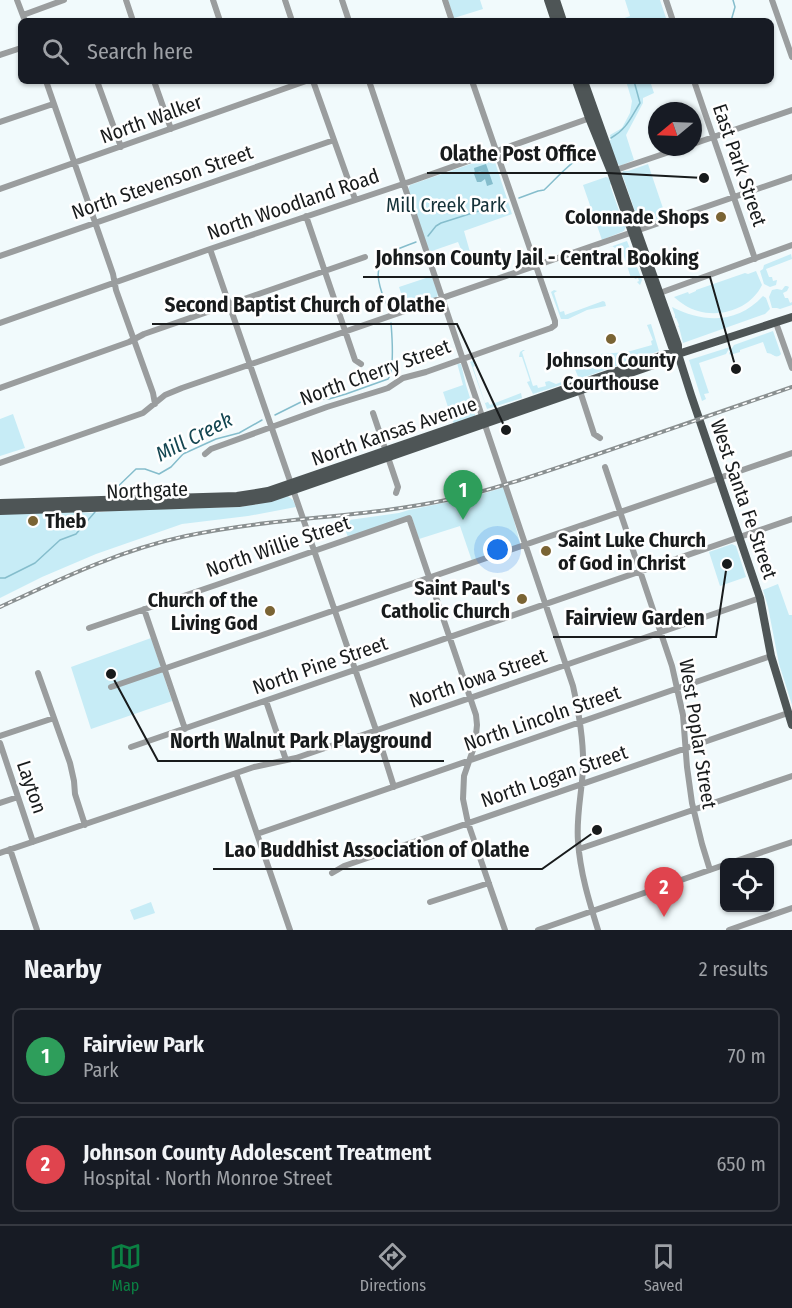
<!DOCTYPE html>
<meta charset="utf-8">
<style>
body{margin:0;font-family:"Fira Sans Condensed",sans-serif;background:#20242c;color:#f1f3f6}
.controls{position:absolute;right:18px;bottom:18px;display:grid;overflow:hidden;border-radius:9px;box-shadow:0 2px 4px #0004}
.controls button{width:54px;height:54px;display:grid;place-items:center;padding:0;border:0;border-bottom:2px solid #363941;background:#171b24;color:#f1f3f6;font:30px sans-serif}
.compass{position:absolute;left:648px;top:102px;width:54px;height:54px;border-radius:50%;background:#171b24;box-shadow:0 2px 4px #0004;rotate:251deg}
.you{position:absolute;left:498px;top:550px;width:21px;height:21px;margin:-15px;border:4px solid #fff;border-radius:50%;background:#1a73e8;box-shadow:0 0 0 9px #1a73e833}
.badge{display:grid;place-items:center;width:39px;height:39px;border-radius:50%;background:#0b8043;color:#fff;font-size:20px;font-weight:700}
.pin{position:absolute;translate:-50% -50px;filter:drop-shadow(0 2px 3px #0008)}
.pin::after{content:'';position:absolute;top:32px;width:21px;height:18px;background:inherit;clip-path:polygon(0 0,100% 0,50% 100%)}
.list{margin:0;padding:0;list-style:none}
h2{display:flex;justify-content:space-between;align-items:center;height:78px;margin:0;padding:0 24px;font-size:26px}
h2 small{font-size:20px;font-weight:400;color:#9ea1a6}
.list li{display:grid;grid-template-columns:39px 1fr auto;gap:18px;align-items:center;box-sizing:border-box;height:96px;margin:0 12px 12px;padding:0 12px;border:2px solid #363941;border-radius:9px}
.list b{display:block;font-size:22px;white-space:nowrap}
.list p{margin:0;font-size:20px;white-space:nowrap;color:#9ea1a6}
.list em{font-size:20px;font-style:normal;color:#9ea1a6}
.icon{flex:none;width:33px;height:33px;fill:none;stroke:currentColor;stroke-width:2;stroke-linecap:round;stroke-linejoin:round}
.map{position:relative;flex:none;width:792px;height:930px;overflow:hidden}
.search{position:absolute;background:#171b24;box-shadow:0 2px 4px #0004;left:18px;right:18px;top:18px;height:66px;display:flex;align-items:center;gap:15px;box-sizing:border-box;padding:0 21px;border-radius:9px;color:#9ea1a6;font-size:22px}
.sheet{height:294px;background:#171b24}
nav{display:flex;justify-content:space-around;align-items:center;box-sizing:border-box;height:84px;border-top:2px solid #363941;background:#171b24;font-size:16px;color:#9ea1a6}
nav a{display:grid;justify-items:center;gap:3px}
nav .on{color:#0b8043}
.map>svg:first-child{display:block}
</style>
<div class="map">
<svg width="792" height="930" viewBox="0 0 792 930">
<rect width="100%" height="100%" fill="#f1fafc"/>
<!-- green -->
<path fill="#c7ecf6" d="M448,0H480L483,9L454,18Z
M625,0H660L667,21H659L657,19L651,21H617L630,16Z
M626,81H650L654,93L643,98V103L626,135L634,160L620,166L617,163L608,141L611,140L610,135L622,128L630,113L632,101Z
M491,157L494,159L512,214L464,231L470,252L463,254L458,242L429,252L408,189L410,185Z
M648,164L666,217L641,225L637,219V217L622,174L623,171H628Z
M606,177L609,178L612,183L610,185L623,222L625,223L626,227L624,231L602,240L583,185Z
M627,241L642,280L640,285L637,282L639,281L638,278L635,279L634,277L631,278L621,247L615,248L612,246L607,248Z
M791,254L792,259L766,269L769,277H772L773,281L777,280L776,285L770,287L764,284L760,271L763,269L764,265Z
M756,271L762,285C751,308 722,318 698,311C689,309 681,303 674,297L688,292L689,294L696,291V290L745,273L748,274Z
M432,276L438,294L437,297L406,308L399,287Z
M785,286H787L789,287L787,291L783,293L785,298H788L790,303L792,302V305L780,309L777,308H772L769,297L772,290L777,289L782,290Z
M554,290L557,291L554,293L560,312L564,311L565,315L603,301L605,302L606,306L587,310L568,319H561L551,292Z
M763,296L766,298L770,309L765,314L683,343L679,327H678L679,325L676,318H675V315L672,307C704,323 737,324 763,296Z
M651,324L659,351L579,379L574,367L583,364V362L600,363V354L627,352L652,345L651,341L653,340L647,325Z
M773,331L781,354C776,360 773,353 767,353L763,342L740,350V352L730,355L729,353L734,345Z
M730,347L726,354L699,363L709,393L704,394L706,399L702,401L689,360Z
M523,350H525L522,352L533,386L537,385L538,388L546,386L545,382L549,381L556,384L570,379L573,381L533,394L527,382L530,381L522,357H519L520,352Z
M474,360V365H476L473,367L485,403L488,402L490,405L521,393L522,398L487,409L471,364L470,362Z
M457,363L461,364L466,385L475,414V417L454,425L443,392L463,385Z
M13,414L25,448L0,456V419Z
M505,487L520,543L517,546L472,561L460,526L419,539L411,515L348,537L342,521L399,513L409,510L472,497Z
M288,496L293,500L296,507L248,516L182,524L96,554L42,577L0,598V514L75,512L92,513L121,510L240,507L258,504Z
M732,544L736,546L746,577L720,586L709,552Z
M778,584L789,615H792V705L779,664L768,607L763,590Z
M151,638L172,701L91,729L71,667Z
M151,902L155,913L134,920L130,910Z"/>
<!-- water -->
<path fill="#85bdcc" d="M486,164L493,184L487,186L485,179L481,182H477L474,174L484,170L475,173L474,168Z"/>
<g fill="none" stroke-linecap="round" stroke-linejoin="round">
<!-- stream -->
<path stroke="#85bdcc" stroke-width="1.5" d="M731,21L735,7L733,0
M611,138C627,129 631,117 640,103L634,81
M519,198L538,191L544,190C557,178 576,155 594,151
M428,236L436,226L441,223L507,202
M388,310C380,288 368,265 394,251C401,247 409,245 416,242
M275,415L301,402L316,399H329L346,394L388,379C395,369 392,336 391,323
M107,497L136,469H145L159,474L171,467L183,454L216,439L239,433L262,420
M0,578H5L35,563L60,540L76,534L95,512"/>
<!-- minor -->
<path stroke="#9a9d9e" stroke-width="6" d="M17,0L25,21
M126,0L133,21
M213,0L220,21
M285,0L292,21
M342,0L349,21
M445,0L452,21
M666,0L673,21
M772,0L792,57
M23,15L64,0
M0,55L21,48
M46,81L113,274L116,290L153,393L155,404
M97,81L121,147
M154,81L171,129
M313,81L355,199
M369,81L573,686C579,713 584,740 583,768C582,792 576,816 578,841C580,872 589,901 598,930
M694,81L755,259
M0,122L53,104
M693,144L792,110
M613,171L684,147
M0,189L306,81
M306,216L355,360L361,364
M210,249L376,730L394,787
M0,256L334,140
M657,294L792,245
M0,323L210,249L409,182L593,117
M776,323L792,368
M0,388L129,342L144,334L365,257
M579,388L594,434L600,438
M373,413L398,487L396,493
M205,454L211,449L327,407L382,390L388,388L403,378L426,372L551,328L555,325V321L472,81
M0,463L143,413L165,395L182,388L792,177
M605,467L672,666L683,715L687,767L692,803L702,844L710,870
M144,609L185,729
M89,628L216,585L409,518L476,715L477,725L475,744L464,776L463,799L468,823L505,930
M38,673L70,763L74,781L75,794L85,825
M111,687L792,453
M266,701L286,760
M0,736L54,718
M0,743L33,842
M131,747L792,519
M236,773L290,930
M0,803L18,797
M257,834L771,656
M10,849L37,930
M579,849L792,776
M0,853L254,767L296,758L760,598
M733,862L792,842
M332,873L344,866L788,713
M430,902L489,883
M538,930L724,865
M729,930L792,908"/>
<!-- major -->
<path stroke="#4e5556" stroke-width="8" d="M548,0L555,21
M556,0L563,21
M576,81L589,118L611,172L672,347L678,354
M584,81L678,345V354L691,395L760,598L771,656L792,725
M0,503L237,496L268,491L666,354H677
M0,511L239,503L271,498L668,360L678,354L792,317"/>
<defs>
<path id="rail" d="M0,607C60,579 120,550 186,536C274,517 364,518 451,499C500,488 547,471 595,455C660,433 726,410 792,387"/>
</defs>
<!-- rail casing -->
<use href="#rail" stroke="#8a9091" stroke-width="4"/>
<!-- rail -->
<use href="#rail" stroke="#fff" stroke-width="1.5" stroke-dasharray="4.5" stroke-linecap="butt"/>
</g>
<!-- markers -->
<g fill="#7a6434" stroke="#fff" stroke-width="2">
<circle cx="721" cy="217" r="6"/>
<circle cx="611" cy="339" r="6"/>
<circle cx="33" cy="521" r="6"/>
<circle cx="546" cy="551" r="6"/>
<circle cx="522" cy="599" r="6"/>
<circle cx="270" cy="611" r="6"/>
</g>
<g text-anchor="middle" stroke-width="5" stroke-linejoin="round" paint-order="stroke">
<!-- street labels -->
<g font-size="20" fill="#181b1c" stroke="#fff">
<text transform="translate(151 119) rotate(-20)" y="7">North Walker</text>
<text transform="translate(740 165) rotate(71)" y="7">East Park Street</text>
<text transform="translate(162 182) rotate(-19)" y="7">North Stevenson Street</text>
<text transform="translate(293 204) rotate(-19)" y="7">North Woodland Road</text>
<text transform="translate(375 372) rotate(-20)" y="7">North Cherry Street</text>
<text transform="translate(394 431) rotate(-19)" y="7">North Kansas Avenue</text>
<text transform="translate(147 490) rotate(-2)" y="7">Northgate</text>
<text transform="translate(744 499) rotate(71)" y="7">West Santa Fe Street</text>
<text transform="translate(278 546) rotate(-19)" y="7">North Willie Street</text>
<text transform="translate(320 665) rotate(-19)" y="7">North Pine Street</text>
<text transform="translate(478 678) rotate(-19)" y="7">North Iowa Street</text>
<text transform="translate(542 718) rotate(-19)" y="7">North Lincoln Street</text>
<text transform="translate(698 734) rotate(81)" y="7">West Poplar Street</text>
<text transform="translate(554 776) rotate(-19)" y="7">North Logan Street</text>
<text transform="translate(32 787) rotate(71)" y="7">Layton</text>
</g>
<!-- park labels -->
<g font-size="20" fill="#153239" stroke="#fff">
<text x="446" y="212">Mill Creek Park</text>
</g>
<!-- poi labels -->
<g font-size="20" font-weight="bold" fill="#181b1c" stroke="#fff" text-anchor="end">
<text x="709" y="224">Colonnade Shops</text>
<text x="611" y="367" text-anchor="middle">Johnson County<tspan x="611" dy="23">Courthouse</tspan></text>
<text x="45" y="528" text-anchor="start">Theb</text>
<text x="558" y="547" text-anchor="start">Saint Luke Church<tspan x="558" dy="23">of God in Christ</tspan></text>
<text x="510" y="595">Saint Paul's<tspan x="510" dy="23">Catholic Church</tspan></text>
<text x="258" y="607">Church of the<tspan x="258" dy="23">Living God</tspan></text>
</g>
<!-- water labels -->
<g font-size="21" font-style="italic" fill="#144651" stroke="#fff">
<text transform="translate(194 437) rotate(-27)" y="7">Mill Creek</text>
</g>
</g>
<!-- callouts -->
<path fill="none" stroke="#181b1c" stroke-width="2" d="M704 178L608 173H427M736 369L710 277H363M506 430L457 324H152M727 564L716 637H553M111 674L158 761H444M597 830L542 869H213"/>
<g fill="#181b1c" stroke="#fff" stroke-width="2">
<circle cx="704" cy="178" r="6"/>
<circle cx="736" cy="369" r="6"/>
<circle cx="506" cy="430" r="6"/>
<circle cx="727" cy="564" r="6"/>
<circle cx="111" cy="674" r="6"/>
<circle cx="597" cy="830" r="6"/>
</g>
<g font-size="21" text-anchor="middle" font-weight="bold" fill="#181b1c" stroke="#fff" stroke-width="5" stroke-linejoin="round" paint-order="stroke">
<text x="518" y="161">Olathe Post Office</text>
<text x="537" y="265">Johnson County Jail - Central Booking</text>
<text x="305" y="312">Second Baptist Church of Olathe</text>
<text x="635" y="625">Fairview Garden</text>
<text x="301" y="748">North Walnut Park Playground</text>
<text x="377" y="857">Lao Buddhist Association of Olathe</text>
</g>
</svg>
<div class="controls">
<button><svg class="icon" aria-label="locate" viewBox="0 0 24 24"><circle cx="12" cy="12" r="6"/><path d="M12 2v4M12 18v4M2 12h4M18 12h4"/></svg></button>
</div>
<svg class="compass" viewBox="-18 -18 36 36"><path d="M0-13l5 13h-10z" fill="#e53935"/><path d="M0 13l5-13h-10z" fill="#9ea1a6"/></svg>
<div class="you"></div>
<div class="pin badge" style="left:463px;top:520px;background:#2e9e5b">1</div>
<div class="pin badge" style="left:664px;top:917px;background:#e0444e">2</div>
<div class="search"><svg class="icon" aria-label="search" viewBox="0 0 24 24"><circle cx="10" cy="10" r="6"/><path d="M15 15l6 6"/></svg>Search here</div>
</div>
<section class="sheet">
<h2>Nearby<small>2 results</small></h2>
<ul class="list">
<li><span class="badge" style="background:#2e9e5b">1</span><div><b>Fairview Park</b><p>Park</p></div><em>70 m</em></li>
<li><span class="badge" style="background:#e0444e">2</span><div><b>Johnson County Adolescent Treatment</b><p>Hospital · North Monroe Street</p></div><em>650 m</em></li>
</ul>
</section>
<nav>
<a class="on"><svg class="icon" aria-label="map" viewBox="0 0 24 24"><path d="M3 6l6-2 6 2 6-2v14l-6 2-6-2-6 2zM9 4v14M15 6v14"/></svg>Map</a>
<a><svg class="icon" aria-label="directions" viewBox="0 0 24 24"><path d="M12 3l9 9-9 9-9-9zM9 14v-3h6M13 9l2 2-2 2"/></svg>Directions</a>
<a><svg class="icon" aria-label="saved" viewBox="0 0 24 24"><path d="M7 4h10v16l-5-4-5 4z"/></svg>Saved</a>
</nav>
